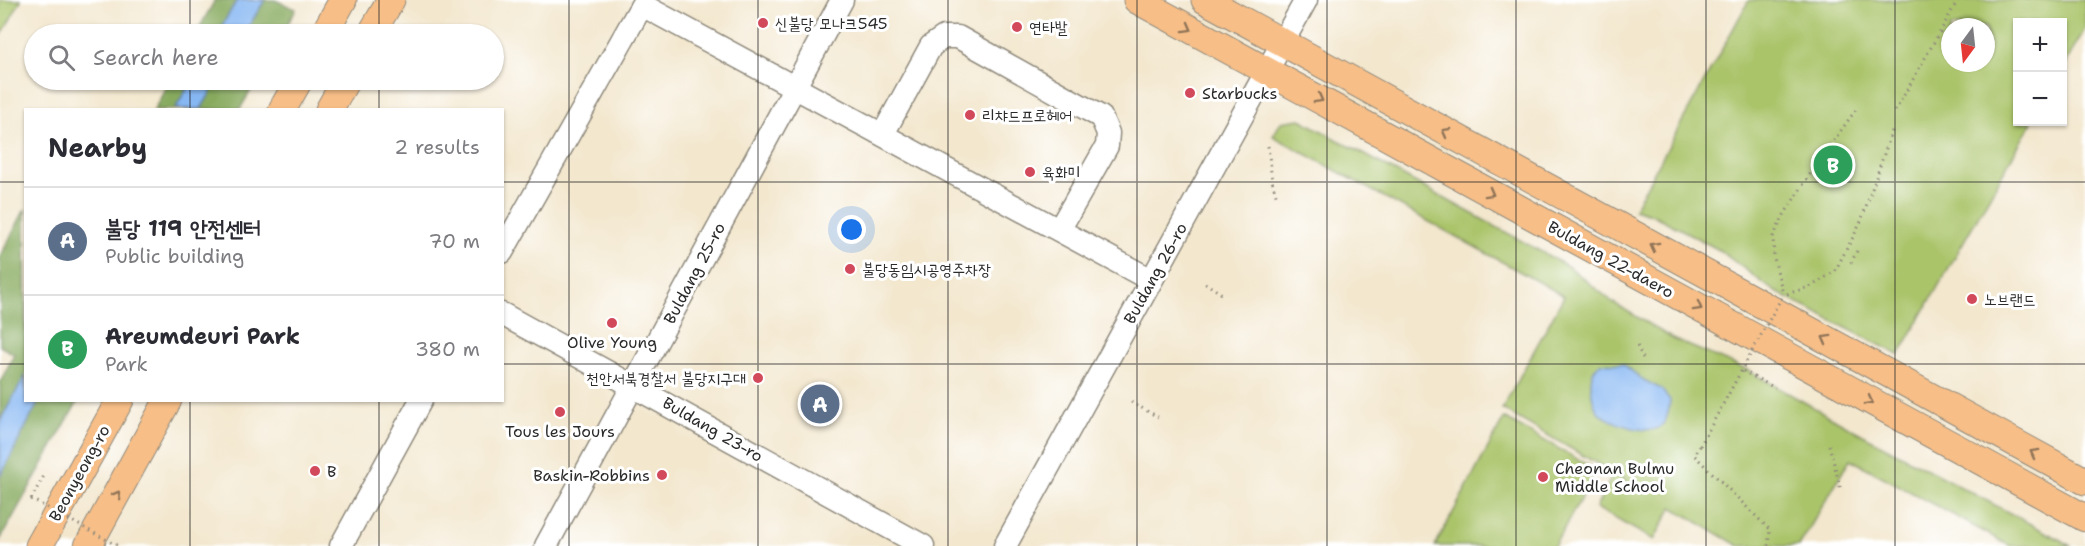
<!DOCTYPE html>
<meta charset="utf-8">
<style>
body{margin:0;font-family:"Shantell Sans","Poor Story",sans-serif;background:#f2f2f3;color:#2b2b33}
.controls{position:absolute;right:18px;top:18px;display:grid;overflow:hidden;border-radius:0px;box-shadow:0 2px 4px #0004}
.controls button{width:54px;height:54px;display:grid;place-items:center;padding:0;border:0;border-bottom:2px solid #e1e1e2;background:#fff;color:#2b2b33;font:30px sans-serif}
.compass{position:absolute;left:1941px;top:18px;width:54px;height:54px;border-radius:50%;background:#fff;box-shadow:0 2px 4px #0004;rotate:195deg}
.you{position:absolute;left:852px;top:230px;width:21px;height:21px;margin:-15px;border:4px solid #fff;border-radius:50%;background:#1a73e8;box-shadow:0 0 0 9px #1a73e833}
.badge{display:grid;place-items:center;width:39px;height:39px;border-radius:50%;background:#d1495b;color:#fff;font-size:20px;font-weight:700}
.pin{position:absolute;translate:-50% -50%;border:3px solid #fff;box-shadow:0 2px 6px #0006}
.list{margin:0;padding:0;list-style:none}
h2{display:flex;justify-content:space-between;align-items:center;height:78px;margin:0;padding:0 24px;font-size:26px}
h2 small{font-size:20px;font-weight:400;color:#7c7c81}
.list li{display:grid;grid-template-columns:39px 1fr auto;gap:18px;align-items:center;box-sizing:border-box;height:108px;padding:0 24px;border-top:2px solid #e1e1e2}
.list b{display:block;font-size:22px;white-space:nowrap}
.list p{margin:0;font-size:20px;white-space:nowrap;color:#7c7c81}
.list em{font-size:20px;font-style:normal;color:#7c7c81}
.icon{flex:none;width:33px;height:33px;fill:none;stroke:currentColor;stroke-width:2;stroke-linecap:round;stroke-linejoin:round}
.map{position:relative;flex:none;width:2085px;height:546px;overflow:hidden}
.search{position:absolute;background:#fff;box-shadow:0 2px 4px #0004;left:24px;top:24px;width:480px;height:66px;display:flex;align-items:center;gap:15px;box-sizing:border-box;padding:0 21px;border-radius:33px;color:#7c7c81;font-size:22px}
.panel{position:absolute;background:#fff;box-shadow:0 2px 4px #0004;left:24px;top:108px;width:480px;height:294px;border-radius:0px}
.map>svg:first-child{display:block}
</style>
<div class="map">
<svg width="2085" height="546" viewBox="0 0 2085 546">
<rect width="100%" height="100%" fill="#fff"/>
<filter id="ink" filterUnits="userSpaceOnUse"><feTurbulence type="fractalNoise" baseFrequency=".0167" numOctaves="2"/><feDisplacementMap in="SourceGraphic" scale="12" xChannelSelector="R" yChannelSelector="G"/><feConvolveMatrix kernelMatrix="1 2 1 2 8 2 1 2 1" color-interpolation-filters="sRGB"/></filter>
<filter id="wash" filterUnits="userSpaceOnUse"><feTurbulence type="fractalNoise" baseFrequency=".008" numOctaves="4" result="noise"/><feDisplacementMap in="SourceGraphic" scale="24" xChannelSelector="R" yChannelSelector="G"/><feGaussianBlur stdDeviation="1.35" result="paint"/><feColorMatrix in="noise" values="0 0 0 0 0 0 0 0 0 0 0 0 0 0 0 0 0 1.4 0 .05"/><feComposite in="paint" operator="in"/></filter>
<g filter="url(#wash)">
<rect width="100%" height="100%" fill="#f3e7ce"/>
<!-- green -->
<path fill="#aac46a" stroke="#6a784a" stroke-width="1.5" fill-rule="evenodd" d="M0,0H21L0,38Z
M1749,0H2085V29L2063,68L2062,22H2018V122H2032L1899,355L1774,291L1719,250L1684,231L1651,214L1634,209ZM1950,27H1986V63H1950Z
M1300,119L1569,267L1614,303L1673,339L1747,370L1863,435L2072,546H2010L1850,459L1799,546H1739L1672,507L1654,540L1596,508L1613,474L1629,482L1502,409L1564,296L1273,136L1281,122Z
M1504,418L1597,470L1554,546H1435Z"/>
<!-- forest -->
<path fill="#87aa5e" stroke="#596a44" stroke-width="1.5" d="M215,0H275L296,9L282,34H196Z
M170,80H257L240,109L154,110Z
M25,209L26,400L78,401L0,540V383L14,354L0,346V257Z"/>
<!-- water -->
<path fill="#87b7f3" stroke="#59718f" stroke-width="1.5" d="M237,0H265L244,34H217Z
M192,80H218L201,109H175Z
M1600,363L1623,364L1642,379L1661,389L1670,400C1669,409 1668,420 1661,426C1650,437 1605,422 1597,410C1593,404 1592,395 1591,388C1591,377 1591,371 1600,363Z
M25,376L26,400L39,401L0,477V421Z"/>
</g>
<g filter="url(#ink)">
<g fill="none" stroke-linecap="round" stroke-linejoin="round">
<defs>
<path id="minor" d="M883,134L931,46L944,37H958L1101,117L1108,133L1107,146L1059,230
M502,252L642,5L1151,280
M502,314L923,546
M341,546L421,400
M546,546L842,0
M1005,546L1306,0"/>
<path id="major" d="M1137,0L2085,518
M1205,0L2085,481
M324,34L343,0
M371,34L391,0
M282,110L299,80
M329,110L346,80
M39,546L120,400
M88,546L168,400"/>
</defs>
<!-- minor casing -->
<use href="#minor" stroke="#8f897c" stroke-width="25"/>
<!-- major casing -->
<use href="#major" stroke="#8f897c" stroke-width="29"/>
<!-- path -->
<path stroke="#8f897c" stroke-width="3" stroke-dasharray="1.5 4.5" stroke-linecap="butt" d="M1895,111L1958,0
M1268,146L1272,181L1277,198
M1851,263L1859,247
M1205,283L1225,296
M1782,290L1774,258L1773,237L1784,215L1808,177L1857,108
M1787,294L1812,286L1835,271L1860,224L1893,128
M1637,346L1643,358
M1743,371L1775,388
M1131,402L1158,417
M1829,445L1841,490
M1700,446L1694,455L1770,530L1768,546
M31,499L45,474"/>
<!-- minor -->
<use href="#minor" stroke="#fff" stroke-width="22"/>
<!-- major -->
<use href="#major" stroke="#f7be87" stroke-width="27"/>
<!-- path-bridge -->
<path stroke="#8f897c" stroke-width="3" stroke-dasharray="1.5 4.5" stroke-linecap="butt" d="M1700,446L1783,295
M31,499L118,546"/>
</g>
<!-- one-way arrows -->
<defs><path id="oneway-chevron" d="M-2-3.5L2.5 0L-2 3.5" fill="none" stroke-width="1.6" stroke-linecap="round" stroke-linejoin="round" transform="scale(1.5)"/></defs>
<g stroke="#917459">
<use href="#oneway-chevron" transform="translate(1188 28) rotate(29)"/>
<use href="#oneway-chevron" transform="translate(1319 99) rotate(29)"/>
<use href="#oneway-chevron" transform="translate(1446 132) rotate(-151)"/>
<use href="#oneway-chevron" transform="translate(1490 193) rotate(29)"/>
<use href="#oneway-chevron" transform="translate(1654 246) rotate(-151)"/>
<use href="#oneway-chevron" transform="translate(1698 307) rotate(29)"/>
<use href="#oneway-chevron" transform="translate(1826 339) rotate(-151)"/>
<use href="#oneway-chevron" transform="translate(1869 401) rotate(28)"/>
<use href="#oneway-chevron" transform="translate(2034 453) rotate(-151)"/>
<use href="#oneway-chevron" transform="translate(117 495) rotate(-61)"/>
</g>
</g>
<!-- grid -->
<path fill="none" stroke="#2b2b2b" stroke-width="1.5" stroke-opacity="0.55" d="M190,0V34M379,0V34M569,0V546M758,0V546M948,0V546M1137,0V546M1327,0V546M1516,0V546M1706,0V546M1895,0V546M190,80V110M379,80V110M0,182H26M502,182H2085M0,364H26M502,364H2085M190,400V546M379,400V546"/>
<!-- markers -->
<g fill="#d1495b" stroke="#fff" stroke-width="2">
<circle cx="763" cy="23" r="6"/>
<circle cx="1017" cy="27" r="6"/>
<circle cx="1190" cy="93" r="6"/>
<circle cx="970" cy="115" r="6"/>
<circle cx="1030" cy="172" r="6"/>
<circle cx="850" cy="269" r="6"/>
<circle cx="1972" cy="299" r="6"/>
<circle cx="612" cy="323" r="6"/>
<circle cx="758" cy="378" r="6"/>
<circle cx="560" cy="412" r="6"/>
<circle cx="315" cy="471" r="6"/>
<circle cx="662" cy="475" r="6"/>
<circle cx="1543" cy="477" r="6"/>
</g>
<g text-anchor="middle" stroke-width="6" stroke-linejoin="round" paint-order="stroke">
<!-- poi labels -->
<g font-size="16" fill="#2b2b2b" stroke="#fff" text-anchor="start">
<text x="775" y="29">신불당 모나크545</text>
<text x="1029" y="33">연타발</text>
<text x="1202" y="99">Starbucks</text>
<text x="982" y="121">리챠드프로헤어</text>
<text x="1042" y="178">육화미</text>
<text x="862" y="275">불당동임시공영주차장</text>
<text x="1984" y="305">노브랜드</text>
<text x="612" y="348" text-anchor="middle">Olive Young</text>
<text x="746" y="384" text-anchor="end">천안서북경찰서 불당지구대</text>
<text x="560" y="437" text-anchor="middle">Tous les Jours</text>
<text x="1555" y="474">Cheonan Bulmu<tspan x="1555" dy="18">Middle School</tspan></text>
<text x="327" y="477">B</text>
<text x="650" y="481" text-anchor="end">Baskin-Robbins</text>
</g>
<!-- street labels -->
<g font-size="16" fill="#2b2b2b" stroke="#fff">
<text transform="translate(1611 259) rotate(29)" y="6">Buldang 22-daero</text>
<text transform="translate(694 273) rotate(-62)" y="6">Buldang 25-ro</text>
<text transform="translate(1155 273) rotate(-61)" y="6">Buldang 26-ro</text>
<text transform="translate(713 429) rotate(30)" y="6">Buldang 23-ro</text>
<text transform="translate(79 473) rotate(-61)" y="6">Beonyeong-ro</text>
</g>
</g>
</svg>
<div class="controls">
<button>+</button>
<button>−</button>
</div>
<svg class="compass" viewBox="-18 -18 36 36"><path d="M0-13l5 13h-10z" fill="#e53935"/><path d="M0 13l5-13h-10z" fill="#7c7c81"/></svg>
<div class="you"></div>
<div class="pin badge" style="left:820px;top:404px;background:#5c6f8a">A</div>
<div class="pin badge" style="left:1833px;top:165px;background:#2e9e5b">B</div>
<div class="search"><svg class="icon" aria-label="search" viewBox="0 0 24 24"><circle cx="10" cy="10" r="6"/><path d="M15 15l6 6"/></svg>Search here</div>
<section class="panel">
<h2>Nearby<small>2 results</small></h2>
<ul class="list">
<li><span class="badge" style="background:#5c6f8a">A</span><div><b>불당 119 안전센터</b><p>Public building</p></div><em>70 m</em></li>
<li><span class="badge" style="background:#2e9e5b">B</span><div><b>Areumdeuri Park</b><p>Park</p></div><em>380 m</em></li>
</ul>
</section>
</div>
